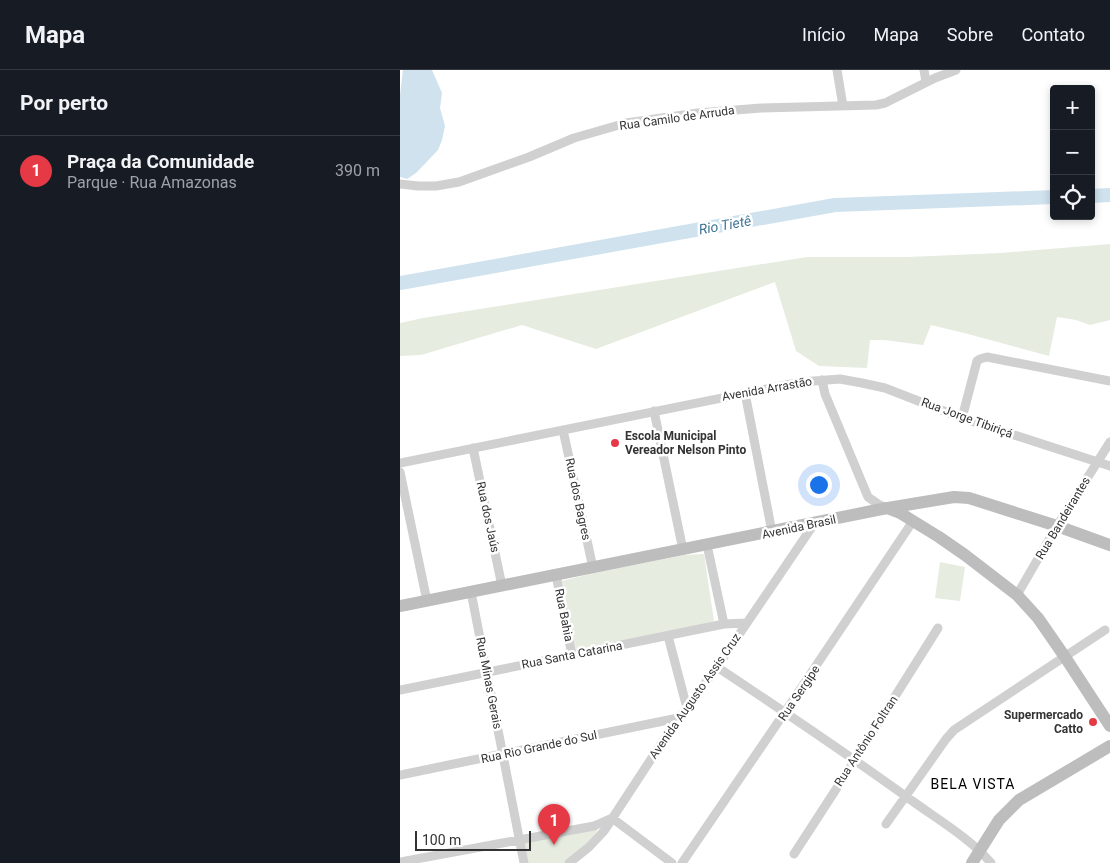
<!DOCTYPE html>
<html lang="pt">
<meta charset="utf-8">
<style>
body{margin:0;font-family:Roboto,sans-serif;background:#20242c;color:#f1f3f6}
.controls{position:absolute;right:15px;top:15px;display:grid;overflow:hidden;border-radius:5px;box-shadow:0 2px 8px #0003}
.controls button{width:45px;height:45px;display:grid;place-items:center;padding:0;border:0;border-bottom:1px solid #363941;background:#171b24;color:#f1f3f6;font:25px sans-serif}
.scale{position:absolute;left:15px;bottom:12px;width:116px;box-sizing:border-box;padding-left:5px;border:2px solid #333;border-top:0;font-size:14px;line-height:18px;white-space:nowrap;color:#333;-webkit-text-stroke:4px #fff;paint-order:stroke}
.you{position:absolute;left:418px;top:414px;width:18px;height:18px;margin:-12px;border:4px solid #fff;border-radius:50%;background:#1a73e8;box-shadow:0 0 0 8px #1a73e833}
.badge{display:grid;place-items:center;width:32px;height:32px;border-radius:50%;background:#e63946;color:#fff;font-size:16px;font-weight:700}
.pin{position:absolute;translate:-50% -41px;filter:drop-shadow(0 1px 2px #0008)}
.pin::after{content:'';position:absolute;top:26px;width:18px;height:15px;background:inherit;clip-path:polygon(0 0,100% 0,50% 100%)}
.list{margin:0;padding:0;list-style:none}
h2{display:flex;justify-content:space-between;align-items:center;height:65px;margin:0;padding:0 20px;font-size:21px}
h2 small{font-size:16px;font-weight:400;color:#9ea1a6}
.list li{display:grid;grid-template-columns:32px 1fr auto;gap:15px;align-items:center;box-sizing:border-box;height:70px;padding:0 20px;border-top:1px solid #363941}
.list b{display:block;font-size:19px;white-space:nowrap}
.list p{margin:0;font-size:16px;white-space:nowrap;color:#9ea1a6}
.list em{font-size:16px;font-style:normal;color:#9ea1a6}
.icon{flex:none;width:28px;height:28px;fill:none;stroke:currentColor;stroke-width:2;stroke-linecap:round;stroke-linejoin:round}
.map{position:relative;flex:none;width:710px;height:793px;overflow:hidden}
header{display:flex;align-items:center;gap:30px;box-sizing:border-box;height:70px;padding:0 25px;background:#171b24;border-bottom:1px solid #363941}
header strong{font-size:24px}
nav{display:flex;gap:28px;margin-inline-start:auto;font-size:18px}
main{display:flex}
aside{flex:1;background:#171b24}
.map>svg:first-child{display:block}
</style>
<header>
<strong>Mapa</strong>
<nav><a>Início</a><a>Mapa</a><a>Sobre</a><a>Contato</a></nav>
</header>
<main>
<aside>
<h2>Por perto<small></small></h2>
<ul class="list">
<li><span class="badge">1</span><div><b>Praça da Comunidade</b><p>Parque · Rua Amazonas</p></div><em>390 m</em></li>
</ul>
</aside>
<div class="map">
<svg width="710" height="793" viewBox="0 0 710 793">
<rect width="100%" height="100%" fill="#fff"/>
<!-- green -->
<path fill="#e6ecdf" d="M710,174V250L690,255L676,250L657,247L649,286L568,264L531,255L523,275L484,270H470L467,298L419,296L396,281L375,212L196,279L122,255L21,285L0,286V253L23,248L407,187H508L601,183Z
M304,484L314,551L267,563L176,581L162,511L194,503L285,485Z
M540,492L565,497L560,531L535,528Z
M198,759C195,766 170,791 164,793C158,793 134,793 127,793L122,772Z"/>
<!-- water -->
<path fill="#cfe2ee" d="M3,0H32L42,23L40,38L45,56L42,70L38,80L16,103L7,109L0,107V25Z"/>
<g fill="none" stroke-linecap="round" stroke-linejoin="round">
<!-- river -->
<path stroke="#cfe2ee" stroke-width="14" d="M691,126L710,125
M0,213L435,135L654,127"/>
<!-- street -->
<path stroke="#d0d0d0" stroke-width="9" d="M437,0L443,36
M524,0L526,12
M0,114L18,116H36L59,112L129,87L174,68L226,53L298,43L361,38L476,35L485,33L535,8L556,0
M422,310L425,324L468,427L478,434L486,438
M345,323L372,462
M254,341L283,480
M562,348L577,291L580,289L587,287L710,311
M163,360L193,498
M73,378L102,516
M0,393L401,312L440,309L462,313L485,318L562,348L710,396
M0,402L27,531
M307,475L324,554
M156,505L172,585
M71,522L124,793
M617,525L657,456L710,372
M268,566L287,638
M317,597C382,640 447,684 511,730C537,749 571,769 591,793
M0,620L324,554L345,553
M0,705L278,648
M486,754L546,669L554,660L705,560
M394,784L455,690L538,558
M0,792L194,756L212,748L272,793
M169,793L189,777L204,761L278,648L287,638L317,597L414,454
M282,793L385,642L513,451"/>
<!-- secondary -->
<path stroke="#bdbdbd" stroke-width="12" d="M488,438L554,427L569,428L657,456L710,475
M0,536L487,438L500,443L539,467L565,485L617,525L638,548L665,587L710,656
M572,793L599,750L619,730L710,676"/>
</g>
<!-- markers -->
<g fill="#e63946" stroke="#fff" stroke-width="2">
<circle cx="215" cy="373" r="5"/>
<circle cx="693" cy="652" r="5"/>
</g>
<g text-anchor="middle" stroke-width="5" stroke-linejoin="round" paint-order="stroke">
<!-- street labels -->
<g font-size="12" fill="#333" stroke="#fff">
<text transform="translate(277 48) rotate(-8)" y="4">Rua Camilo de Arruda</text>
<text transform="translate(367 319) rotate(-10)" y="4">Avenida Arrastão</text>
<text transform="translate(567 348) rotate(20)" y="4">Rua Jorge Tibiriçá</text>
<text transform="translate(178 429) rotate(78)" y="4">Rua dos Bagres</text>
<text transform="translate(88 447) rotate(78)" y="4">Rua dos Jaús</text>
<text transform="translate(663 448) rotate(-59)" y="4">Rua Bandeirantes</text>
<text transform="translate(399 457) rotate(-12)" y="4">Avenida Brasil</text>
<text transform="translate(164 545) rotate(79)" y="4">Rua Bahia</text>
<text transform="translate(172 585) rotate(-11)" y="4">Rua Santa Catarina</text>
<text transform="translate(89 613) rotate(79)" y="4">Rua Minas Gerais</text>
<text transform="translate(399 623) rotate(-56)" y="4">Rua Sergipe</text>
<text transform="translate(295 626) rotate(-55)" y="4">Avenida Augusto Assis Cruz</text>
<text transform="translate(466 671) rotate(-57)" y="4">Rua Antônio Foltran</text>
<text transform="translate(139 677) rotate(-12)" y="4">Rua Rio Grande do Sul</text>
</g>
<!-- poi labels -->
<g font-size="12" font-weight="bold" fill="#333" stroke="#fff" text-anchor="start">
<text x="225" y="370">Escola Municipal<tspan x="225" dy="14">Vereador Nelson Pinto</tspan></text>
<text x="683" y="649" text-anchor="end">Supermercado<tspan x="683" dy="14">Catto</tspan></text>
</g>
<!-- water labels -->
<g font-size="14" font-style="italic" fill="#3f7597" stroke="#fff">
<text transform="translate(325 155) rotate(-10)" y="5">Rio Tietê</text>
</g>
<!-- neighbourhood labels -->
<g font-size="14" letter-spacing="1" fill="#000" stroke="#fff">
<text x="573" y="719">BELA VISTA</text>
</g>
</g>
</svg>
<div class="controls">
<button>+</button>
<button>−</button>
<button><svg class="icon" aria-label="locate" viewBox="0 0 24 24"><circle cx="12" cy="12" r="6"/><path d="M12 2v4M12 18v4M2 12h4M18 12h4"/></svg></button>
</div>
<div class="scale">100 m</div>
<div class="you"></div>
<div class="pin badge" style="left:154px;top:775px">1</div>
</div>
</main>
